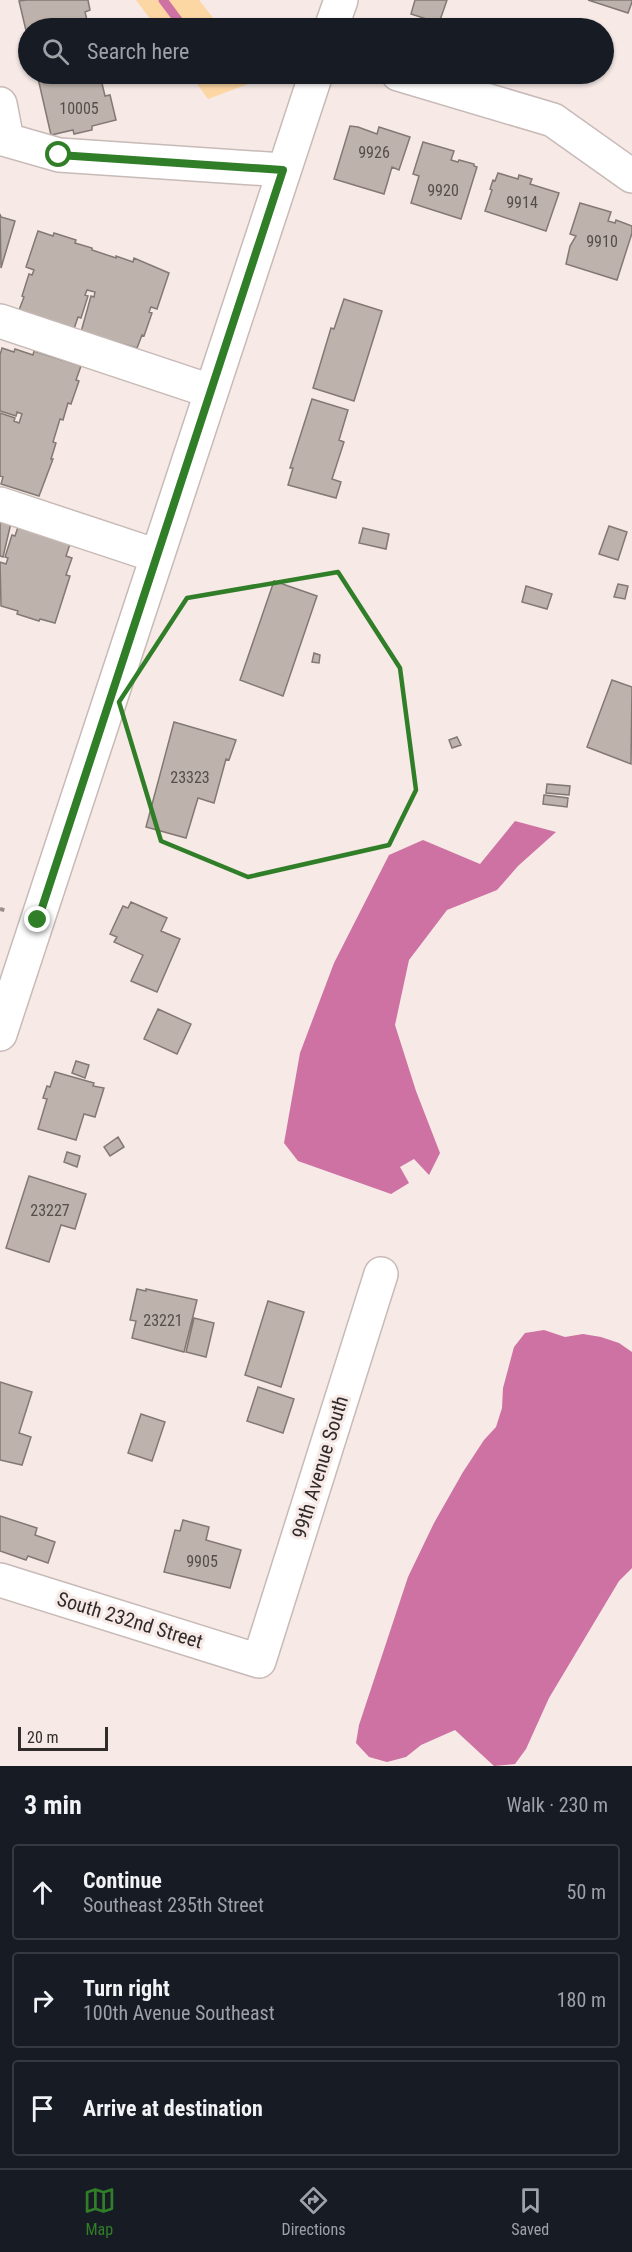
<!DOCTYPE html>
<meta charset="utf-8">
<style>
body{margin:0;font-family:"Roboto Condensed",sans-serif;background:#20242c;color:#f1f3f6}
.scale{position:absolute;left:18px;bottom:15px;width:90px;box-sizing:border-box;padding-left:6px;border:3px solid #312c2b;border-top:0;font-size:16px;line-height:21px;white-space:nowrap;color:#312c2b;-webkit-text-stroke:4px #f6e9e6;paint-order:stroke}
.stop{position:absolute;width:18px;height:18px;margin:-14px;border:4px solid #307e28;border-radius:50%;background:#fff}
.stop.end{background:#307e28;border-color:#fff;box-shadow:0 2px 6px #0008}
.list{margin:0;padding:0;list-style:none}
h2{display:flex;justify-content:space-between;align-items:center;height:78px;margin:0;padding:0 24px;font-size:26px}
h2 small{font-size:20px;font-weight:400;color:#9ea1a6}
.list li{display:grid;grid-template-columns:39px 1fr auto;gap:18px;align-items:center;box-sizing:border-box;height:96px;margin:0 12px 12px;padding:0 12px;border:2px solid #363941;border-radius:6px}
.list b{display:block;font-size:22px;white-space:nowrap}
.list p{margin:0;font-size:20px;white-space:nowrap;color:#9ea1a6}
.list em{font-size:20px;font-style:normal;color:#9ea1a6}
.icon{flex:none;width:33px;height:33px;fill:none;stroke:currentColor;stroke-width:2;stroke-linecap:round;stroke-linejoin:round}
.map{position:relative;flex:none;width:632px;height:1766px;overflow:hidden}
.search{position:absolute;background:#171b24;box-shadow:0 2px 4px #0004;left:18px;right:18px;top:18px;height:66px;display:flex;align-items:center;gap:15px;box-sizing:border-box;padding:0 21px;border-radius:33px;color:#9ea1a6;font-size:22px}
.sheet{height:402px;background:#171b24}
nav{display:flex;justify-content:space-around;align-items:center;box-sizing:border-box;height:84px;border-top:2px solid #363941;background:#171b24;font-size:16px;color:#9ea1a6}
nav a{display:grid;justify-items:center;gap:3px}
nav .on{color:#307e28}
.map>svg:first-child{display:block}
</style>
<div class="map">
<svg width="632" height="1766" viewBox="0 0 632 1766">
<rect width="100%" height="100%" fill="#f6e9e6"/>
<!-- green -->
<path fill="#fcd7a4" d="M136,0H199L221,28H157Z
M190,74H255L259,80L208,99Z"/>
<!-- water -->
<path fill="#cd72a3" d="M515,821L556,832L518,866L497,890L447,910L409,960L395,1025L416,1091L440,1153L429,1175L414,1159L400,1167L409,1183L391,1194L298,1161L284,1143L300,1053L334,963L389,855L423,840L480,864Z
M544,1330L565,1337L583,1334L601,1337L619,1343L632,1352V1568L619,1581L549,1698L526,1749L515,1764L494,1766L455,1730L421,1745L406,1757L387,1762L369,1757L356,1743L359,1725L408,1577L434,1523L463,1472L484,1440L496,1427L502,1408L503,1388L514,1347L525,1333Z"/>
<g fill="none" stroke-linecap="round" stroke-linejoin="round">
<!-- stream -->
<path stroke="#cd72a3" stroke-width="9" d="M163,0L184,28
M219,74L221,76"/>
</g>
<!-- building -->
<path fill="#bdb2ac" stroke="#837973" stroke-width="1.5" d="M26,0H88L90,10L85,12L89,28H28V39L19,1Z
M415,0H447L439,23L411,14Z
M588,0H632V2L628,13Z
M37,74H106L100,75L105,96L110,95L116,120L92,126V130L74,134L73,130L51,135Z
M350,126L358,127L377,134L379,127L410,137L399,170L392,167L384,194L334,179Z
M423,142L454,151L451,160L458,162L459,160L474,164V166L477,167L461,219L411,203L419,176L413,174Z
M498,173L518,179L519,175L532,179L530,184L559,193L546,231L485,211L492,190L490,189L493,180L495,181Z
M580,203L611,212L608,221L615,223L616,220L632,226V233L617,280L566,264L570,246L576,236L570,234Z
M0,214L1,217L15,221L1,268Z
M38,231L53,236L54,233L76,240L75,243L92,248V250L116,258V256L133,262L134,258L169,273L157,309L151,307L149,312L152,313L144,336L142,335L137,348L81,332L91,296L94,297L95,292L87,290L85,295L88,296L81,318L78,317L74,329L19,310L24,297L22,296L29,274L32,275L34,270L26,267Z
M344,299L382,311L354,401L313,388L331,328L334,329Z
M2,348L14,352L15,349L33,355L34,351L81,366L76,380L79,381L71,404L68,403L63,420L60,419L53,442L56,443L51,459H53L39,496L1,484L3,477L0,476V413L15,418L14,421L19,423L22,414L17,412L16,416L0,411V355Z
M312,399L348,410L339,440L344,442L332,479L341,482L336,498L288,485L293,468H290Z
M0,519L11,523L3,557L0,556Z
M19,524L48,533L46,537L70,544L66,556L72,558L66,575L70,576L55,623L40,619L39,621L17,614L18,611L1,606L0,562L6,564L8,558L5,557L12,535L15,536Z
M609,526L627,532L618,560L599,554Z
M363,528L389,534L386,549L359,543Z
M274,581L317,596L283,696L240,680Z
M618,584L628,586L625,599L614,597Z
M526,586L552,594L547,609L522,602Z
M314,653L320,655L319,663L312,662Z
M612,680L632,687L631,764L587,747Z
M174,722L236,740L229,760L226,759L214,803L198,798L186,838L146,827Z
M457,737L461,745L452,748L449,740Z
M547,784L570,786L569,795L546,793Z
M544,795L568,798L567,807L543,804Z
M131,902L167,918L161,931L180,939L157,992L131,981L143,955L114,942L117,937L110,934L123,906L128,908Z
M158,1009L191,1024L177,1054L144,1039Z
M76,1061L89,1065L85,1078L72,1073Z
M55,1072L94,1083L93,1086L104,1088L95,1117L84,1114L76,1140L38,1129L47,1099L43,1098L47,1086L50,1087Z
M118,1137L124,1147L110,1156L104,1147Z
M67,1152L80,1156L77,1167L64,1162Z
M29,1176L86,1194L75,1229L61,1225L49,1262L6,1248Z
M137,1289L146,1291V1289L197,1300L184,1352L132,1338L136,1321L130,1320Z
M268,1301L304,1312L281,1387L245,1375Z
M194,1318L214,1323L206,1357L186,1352Z
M0,1382L32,1392L19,1433L31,1437L22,1465L0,1460Z
M258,1387L294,1399L283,1433L247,1421Z
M141,1414L165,1422L152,1461L128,1453Z
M0,1516L37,1528L35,1535L55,1542L48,1563L28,1556L26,1560L0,1551Z
M183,1520L209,1527L206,1540L241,1550L230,1588L164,1572L175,1530L180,1531Z"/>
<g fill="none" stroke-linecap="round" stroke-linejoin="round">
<defs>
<path id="minor" d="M331,28L341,0
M398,74L553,120L632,176
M0,104L7,140
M0,138L59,155L283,170
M0,321L210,391
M0,504L157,556
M0,1034L316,74
M0,1580L259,1661L381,1274"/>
</defs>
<!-- minor casing -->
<use href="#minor" stroke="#c7bab7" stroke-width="36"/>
<!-- path -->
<path stroke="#99908e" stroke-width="4" stroke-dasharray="4.5 4.5" stroke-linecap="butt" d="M0,909L8,911"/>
<!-- minor -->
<use href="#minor" stroke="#fff" stroke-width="33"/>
</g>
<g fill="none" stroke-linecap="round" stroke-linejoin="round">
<!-- route -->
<path stroke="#307e28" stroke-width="8" d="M38,920L283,170L59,155"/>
</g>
<!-- marked area -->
<path fill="none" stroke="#307e28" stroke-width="4.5" stroke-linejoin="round" d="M338,572L400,668L416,790L389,845L248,877L161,841L119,702L187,598Z"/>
<g text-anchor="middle" stroke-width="6" stroke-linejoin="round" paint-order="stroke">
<!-- number labels -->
<g font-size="16" fill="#544e4b">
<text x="79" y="114">10005</text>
<text x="374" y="158">9926</text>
<text x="443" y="196">9920</text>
<text x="522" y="208">9914</text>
<text x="602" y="247">9910</text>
<text x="190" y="783">23323</text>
<text x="50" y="1216">23227</text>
<text x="163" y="1326">23221</text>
<text x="202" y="1567">9905</text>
</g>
<!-- street labels -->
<g font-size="20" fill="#312c2b" stroke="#f6e9e6">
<text transform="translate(320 1467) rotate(-73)" y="7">99th Avenue South</text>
<text transform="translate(130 1620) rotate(17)" y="7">South 232nd Street</text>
</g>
</g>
</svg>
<div class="scale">20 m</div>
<div class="stop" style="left:59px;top:155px"></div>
<div class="stop end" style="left:38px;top:920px"></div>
<div class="search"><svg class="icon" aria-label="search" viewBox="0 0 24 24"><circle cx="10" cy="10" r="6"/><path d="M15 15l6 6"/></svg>Search here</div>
</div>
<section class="sheet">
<h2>3 min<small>Walk · 230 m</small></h2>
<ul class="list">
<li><svg class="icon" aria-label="ahead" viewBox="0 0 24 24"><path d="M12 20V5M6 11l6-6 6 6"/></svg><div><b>Continue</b><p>Southeast 235th Street</p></div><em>50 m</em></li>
<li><svg class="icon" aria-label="right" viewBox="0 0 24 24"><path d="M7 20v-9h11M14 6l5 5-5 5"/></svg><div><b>Turn right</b><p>100th Avenue Southeast</p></div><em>180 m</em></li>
<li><svg class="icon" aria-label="arrive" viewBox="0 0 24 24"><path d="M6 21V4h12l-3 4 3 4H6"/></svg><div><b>Arrive at destination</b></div></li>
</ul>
</section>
<nav>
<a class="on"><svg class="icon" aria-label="map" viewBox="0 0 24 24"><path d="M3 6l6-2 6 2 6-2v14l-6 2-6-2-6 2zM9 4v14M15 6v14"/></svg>Map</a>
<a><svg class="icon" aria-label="directions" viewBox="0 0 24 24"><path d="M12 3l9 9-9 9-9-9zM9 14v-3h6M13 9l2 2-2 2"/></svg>Directions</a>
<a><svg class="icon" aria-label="saved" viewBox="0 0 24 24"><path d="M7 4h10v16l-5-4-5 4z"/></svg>Saved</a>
</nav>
